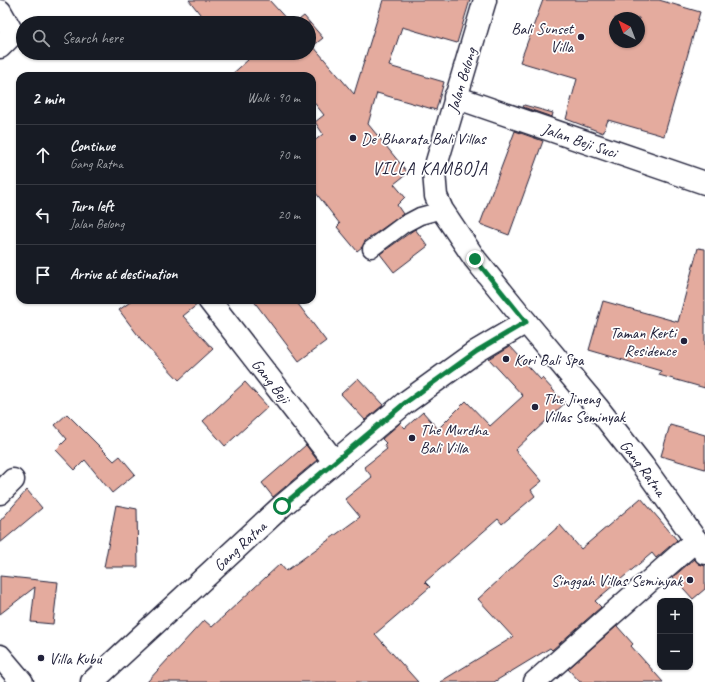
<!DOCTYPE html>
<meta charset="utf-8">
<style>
body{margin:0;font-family:Caveat,sans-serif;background:#20242c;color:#f1f3f6}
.controls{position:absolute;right:12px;bottom:12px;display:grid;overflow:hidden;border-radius:8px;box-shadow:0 1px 3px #0004}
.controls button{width:36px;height:36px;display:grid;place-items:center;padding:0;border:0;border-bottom:1px solid #363941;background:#171b24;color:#f1f3f6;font:20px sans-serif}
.compass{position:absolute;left:609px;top:12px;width:36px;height:36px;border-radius:50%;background:#171b24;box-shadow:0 1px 3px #0004;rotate:318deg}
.stop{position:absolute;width:12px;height:12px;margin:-9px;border:3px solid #0b8043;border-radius:50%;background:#fff}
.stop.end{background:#0b8043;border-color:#fff;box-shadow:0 1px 4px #0008}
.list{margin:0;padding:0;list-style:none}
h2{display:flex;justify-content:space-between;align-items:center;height:52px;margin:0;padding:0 16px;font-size:17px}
h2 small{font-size:13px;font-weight:400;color:#9ea1a6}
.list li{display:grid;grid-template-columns:26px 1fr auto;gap:12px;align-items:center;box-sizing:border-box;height:60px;padding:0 16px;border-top:1px solid #363941}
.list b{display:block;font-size:15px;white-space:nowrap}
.list p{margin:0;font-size:13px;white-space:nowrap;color:#9ea1a6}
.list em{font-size:13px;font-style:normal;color:#9ea1a6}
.icon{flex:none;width:22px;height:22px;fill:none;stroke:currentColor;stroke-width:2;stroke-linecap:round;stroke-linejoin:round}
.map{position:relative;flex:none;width:705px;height:682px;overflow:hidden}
.search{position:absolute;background:#171b24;box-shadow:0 1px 3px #0004;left:16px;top:16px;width:300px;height:44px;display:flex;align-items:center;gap:10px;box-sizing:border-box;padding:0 14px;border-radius:22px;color:#9ea1a6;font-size:15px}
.panel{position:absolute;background:#171b24;box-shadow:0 1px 3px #0004;left:16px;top:72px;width:300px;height:232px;border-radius:12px}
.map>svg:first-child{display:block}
</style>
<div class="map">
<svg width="705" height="682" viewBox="0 0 705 682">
<rect width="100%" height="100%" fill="#fff"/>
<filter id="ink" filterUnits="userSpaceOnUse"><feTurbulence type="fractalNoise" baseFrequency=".025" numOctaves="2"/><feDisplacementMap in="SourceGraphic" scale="8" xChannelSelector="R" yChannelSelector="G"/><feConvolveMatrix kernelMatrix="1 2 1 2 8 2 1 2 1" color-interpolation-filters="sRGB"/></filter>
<g filter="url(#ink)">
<!-- building -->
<path fill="#e4ab9e" stroke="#22223b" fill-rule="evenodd" d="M189,0H269L290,23H207Z
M383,0H470L457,43L402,27L389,66L444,82L436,110L377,93L368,124L408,173L394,184L405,197L397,205L403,214L365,241L362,247L357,251L337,227L340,224L312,188V143L323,134L315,122L324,115L312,100V76H230L248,60L243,53H309V23H295L304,16L323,38L313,46L354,94Z
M543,0H659L700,12L664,136L608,120L603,133L566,119L577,79L520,62ZM615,18H639V42H615Z
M524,105L553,113L552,117L523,107Z
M515,131L543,141L509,235L480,224Z
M415,229L428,246L394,272L380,254Z
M698,248L705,249V388L659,375L661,371L589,350L603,301L678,322Z
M133,300H197L198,304L183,316L213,349L179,380L143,342L119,310Z
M253,300H295L326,341L299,361Z
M510,346L541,380L542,378L565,403L515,450L542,481L531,490L535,496L502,524L498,519L425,582L430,587L375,634L418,682H147L204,620L212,627L280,564L286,571L360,517L345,499L372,477L364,467L387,449L384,445L386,443L382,439L400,423L405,428L423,412L438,429L466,401L490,426L523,396L489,359Z
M358,378L383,405L365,420L341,394Z
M245,382L268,407L225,446L203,421Z
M67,414L114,461L120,456L135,474L112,493L85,460L75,470L56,450L67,439L55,425Z
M670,425L705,435V469L661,456Z
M306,445L317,460L273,497L262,483Z
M27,490L42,508L0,543V521Z
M641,498L677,540L656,558L652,553L595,601L601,607L552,650L550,648L494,682H440L513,637L478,599L560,525L581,549Z
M116,505L137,509L138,567H104Z
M694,559L699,564L705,566V589L693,599L673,577Z
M0,576L58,582L53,624L31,622L35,587L0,614Z
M617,626L633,644L631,646L663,682H580L568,669Z"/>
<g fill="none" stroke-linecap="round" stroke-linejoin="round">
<defs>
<path id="service" d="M371,249L403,225L420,216L442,210"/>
<g id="minor">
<path id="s1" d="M485,0L434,172L436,196L442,210L475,259L526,322L597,407L643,466L705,553"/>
<path d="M0,11L13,34L0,47"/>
<path id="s2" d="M455,97L705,183"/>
<path id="s3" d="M209,300L334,461"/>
<path d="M0,493L13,480"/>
<path d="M0,656L22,682"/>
<path id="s4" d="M92,682L282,506L405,403L477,351L526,322"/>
<path d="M535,682L696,540"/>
</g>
</defs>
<!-- service casing -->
<use href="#service" stroke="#22223b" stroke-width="19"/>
<!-- minor casing -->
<use href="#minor" stroke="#22223b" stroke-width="25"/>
<!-- service -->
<use href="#service" stroke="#fff" stroke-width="16"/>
<!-- minor -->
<use href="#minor" stroke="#fff" stroke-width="22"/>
</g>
</g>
<g fill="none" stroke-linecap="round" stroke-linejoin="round" filter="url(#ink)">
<!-- route -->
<path stroke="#0b8043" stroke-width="5" d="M282,506L405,403L477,351L526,322L475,259"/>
</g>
<!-- markers -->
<g fill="#22223b" stroke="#fff" stroke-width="1.5">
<circle cx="581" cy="37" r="4"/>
<circle cx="353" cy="138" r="4"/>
<circle cx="684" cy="341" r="4"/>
<circle cx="506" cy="359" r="4"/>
<circle cx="535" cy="407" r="4"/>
<circle cx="412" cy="438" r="4"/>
<circle cx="690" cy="580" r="4"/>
<circle cx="41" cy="658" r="4"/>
</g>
<g text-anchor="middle" stroke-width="3.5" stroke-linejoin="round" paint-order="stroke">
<!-- poi labels -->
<g font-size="16" fill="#22223b" stroke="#fff" text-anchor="start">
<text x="573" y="34" text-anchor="end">Bali Sunset<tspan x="573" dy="18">Villa</tspan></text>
<text x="361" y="144">De' Bharata Bali Villas</text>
<text x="676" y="338" text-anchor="end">Taman Kerti<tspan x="676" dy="18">Residence</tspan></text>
<text x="514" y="365">Kori Bali Spa</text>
<text x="543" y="404">The Jineng<tspan x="543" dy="18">Villas Seminyak</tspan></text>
<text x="420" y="435">The Murdha<tspan x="420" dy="18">Bali Villa</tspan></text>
<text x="682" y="586" text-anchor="end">Singgah Villas Seminyak</text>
<text x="49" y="664">Villa Kubu</text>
</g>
<!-- street labels -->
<g font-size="16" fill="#22223b" stroke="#fff">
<text transform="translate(461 80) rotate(-73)" y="6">Jalan Belong</text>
<text dy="6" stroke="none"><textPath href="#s2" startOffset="132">Jalan Beji Suci</textPath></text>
<text dy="6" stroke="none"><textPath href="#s3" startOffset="102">Gang Beji</textPath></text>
<text dy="6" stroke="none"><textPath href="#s1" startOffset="546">Gang Ratna</textPath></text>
<text dy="6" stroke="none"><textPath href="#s4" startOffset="201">Gang Ratna</textPath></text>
</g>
<!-- neighbourhood labels -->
<g font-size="17" letter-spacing="1" fill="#22223b" stroke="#fff">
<text x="430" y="174">VILLA KAMBOJA</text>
</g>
</g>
</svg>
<div class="controls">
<button>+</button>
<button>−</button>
</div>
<svg class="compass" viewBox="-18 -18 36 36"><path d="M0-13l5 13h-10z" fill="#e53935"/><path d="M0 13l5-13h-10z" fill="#9ea1a6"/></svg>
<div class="stop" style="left:282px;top:506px"></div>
<div class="stop end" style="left:475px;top:259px"></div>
<div class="search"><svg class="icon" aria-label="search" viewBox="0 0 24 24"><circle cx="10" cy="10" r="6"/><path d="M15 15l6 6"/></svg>Search here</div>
<section class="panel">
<h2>2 min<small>Walk · 90 m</small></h2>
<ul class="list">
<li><svg class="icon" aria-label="ahead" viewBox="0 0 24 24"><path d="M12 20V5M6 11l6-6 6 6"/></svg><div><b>Continue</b><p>Gang Ratna</p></div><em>70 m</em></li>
<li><svg class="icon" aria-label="left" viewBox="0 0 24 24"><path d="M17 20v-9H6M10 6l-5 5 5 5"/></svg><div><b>Turn left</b><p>Jalan Belong</p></div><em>20 m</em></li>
<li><svg class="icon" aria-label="arrive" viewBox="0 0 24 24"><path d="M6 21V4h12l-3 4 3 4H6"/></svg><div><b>Arrive at destination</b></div></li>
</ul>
</section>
</div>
